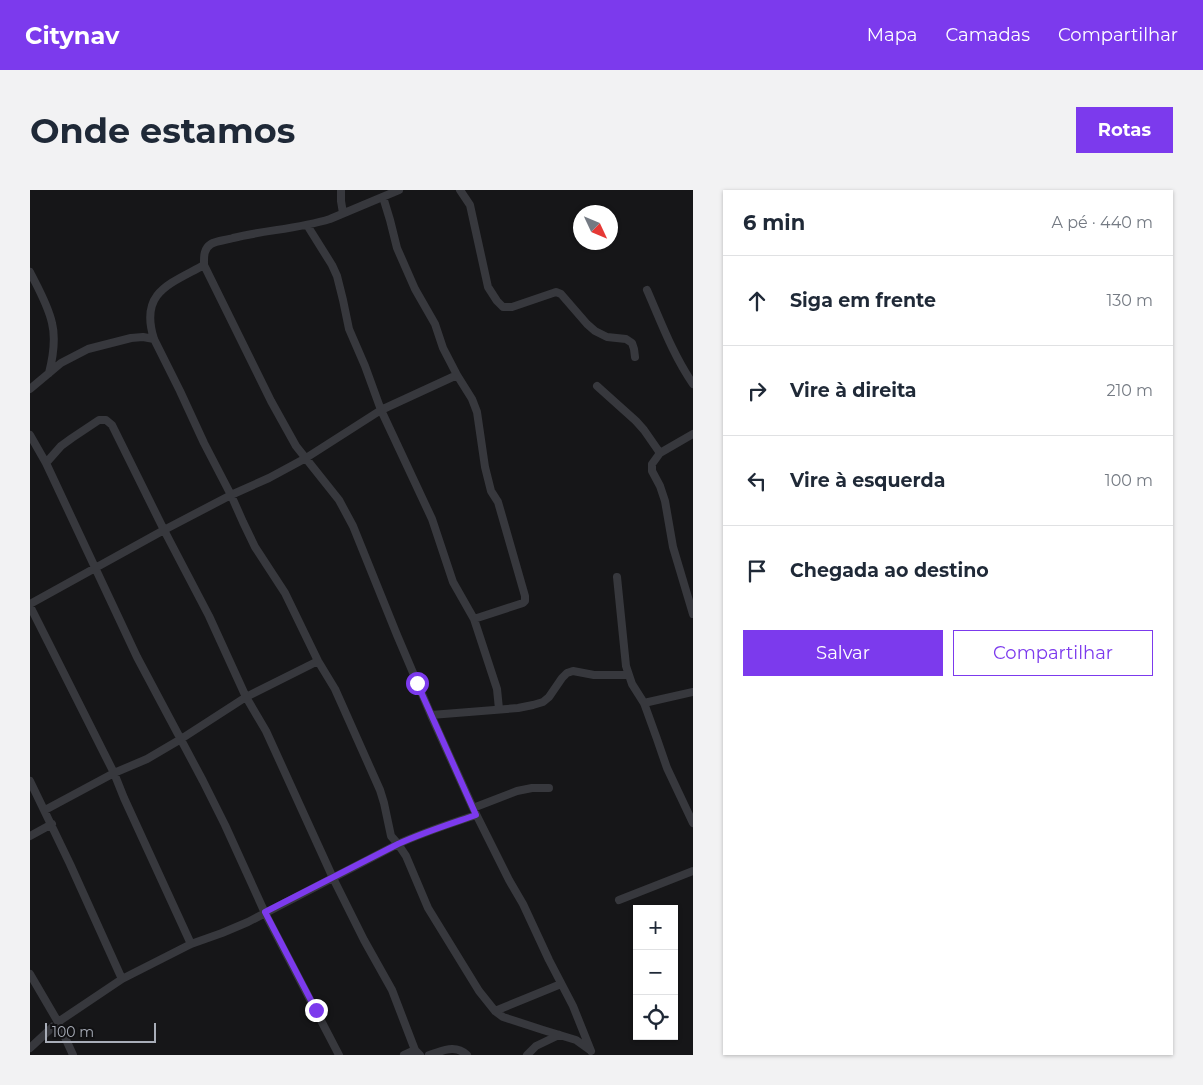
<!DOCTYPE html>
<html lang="pt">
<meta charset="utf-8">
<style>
body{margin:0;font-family:Montserrat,sans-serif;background:#f2f2f3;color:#1f2937}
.controls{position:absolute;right:15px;bottom:15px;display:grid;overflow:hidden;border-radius:0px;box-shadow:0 1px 4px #0004}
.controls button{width:45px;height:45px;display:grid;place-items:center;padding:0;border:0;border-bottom:1px solid #e0e1e3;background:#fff;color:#1f2937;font:25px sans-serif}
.compass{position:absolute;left:543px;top:15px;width:45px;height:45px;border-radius:50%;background:#fff;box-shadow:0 1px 4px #0004;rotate:134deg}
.scale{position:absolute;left:15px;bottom:12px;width:111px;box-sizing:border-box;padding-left:5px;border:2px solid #a8adb8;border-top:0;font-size:14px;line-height:18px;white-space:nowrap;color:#a8adb8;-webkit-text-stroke:4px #111113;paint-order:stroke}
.stop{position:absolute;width:15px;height:15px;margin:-11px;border:4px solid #7c3aed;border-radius:50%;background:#fff}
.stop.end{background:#7c3aed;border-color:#fff;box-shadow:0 1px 5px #0008}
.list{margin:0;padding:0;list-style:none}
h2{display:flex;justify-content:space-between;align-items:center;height:65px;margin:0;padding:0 20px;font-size:21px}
h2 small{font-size:16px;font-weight:400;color:#747a83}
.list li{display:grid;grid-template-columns:32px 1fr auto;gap:15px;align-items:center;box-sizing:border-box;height:90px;padding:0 20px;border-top:1px solid #e0e1e3}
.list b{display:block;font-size:19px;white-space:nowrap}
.list em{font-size:16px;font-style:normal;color:#747a83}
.actions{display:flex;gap:10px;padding:15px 20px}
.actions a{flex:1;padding:11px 0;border:1px solid #7c3aed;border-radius:0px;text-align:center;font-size:18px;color:#7c3aed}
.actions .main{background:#7c3aed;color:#fff}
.icon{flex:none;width:28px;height:28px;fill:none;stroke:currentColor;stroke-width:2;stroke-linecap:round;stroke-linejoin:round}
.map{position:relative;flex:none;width:663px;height:865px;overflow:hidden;border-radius:0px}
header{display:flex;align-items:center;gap:30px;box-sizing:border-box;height:70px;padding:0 25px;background:#7c3aed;color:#fff}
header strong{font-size:24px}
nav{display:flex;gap:28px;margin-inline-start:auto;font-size:18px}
.intro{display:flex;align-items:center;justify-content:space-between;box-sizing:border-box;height:120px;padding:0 30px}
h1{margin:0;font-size:35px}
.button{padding:12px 22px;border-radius:0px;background:#7c3aed;color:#fff;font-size:18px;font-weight:700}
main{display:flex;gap:30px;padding:0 30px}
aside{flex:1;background:#fff;border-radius:0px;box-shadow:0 1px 4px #0004}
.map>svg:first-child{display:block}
</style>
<header>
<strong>Citynav</strong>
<nav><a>Mapa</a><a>Camadas</a><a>Compartilhar</a></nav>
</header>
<div class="intro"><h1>Onde estamos</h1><a class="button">Rotas</a></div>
<main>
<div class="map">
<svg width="663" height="865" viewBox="0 0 663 865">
<rect width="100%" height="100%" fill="#161618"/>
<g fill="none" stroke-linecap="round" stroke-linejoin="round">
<!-- minor -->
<path stroke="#37383d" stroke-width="8" d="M311,0V11L313,23
M369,0L300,29C268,39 235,40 203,48C197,50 186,51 181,54C173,59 174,68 174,75L241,211L266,256L309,310L323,336L367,445L401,525L443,618L479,690L493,714L519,770L543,816L561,861
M430,0L440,15L458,97L467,111L473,117H482L526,102L531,104L557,134L565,141L577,147L596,149L602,153L604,159L605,167
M353,7L360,30L367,58L385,99L405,134L413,158L427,185L442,209L447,222L455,277L461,301L468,312L495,406V411L493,413L444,429
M277,35L302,75L307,86L313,110L319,139L335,176L351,220L402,329L423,392L444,429L467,499L469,519
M174,75C140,94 109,102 124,149L150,201L174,253L201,305L213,332L225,357L255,403L288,471L305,499L350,600L354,613L361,646L368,654L376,666L398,718L449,801L465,821L473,827L513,840L546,850L560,860
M0,82C8,98 18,115 22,133C26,149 23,167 19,183
M617,100C631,132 643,165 663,194
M567,196L606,231L614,240L630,263L622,274V281L630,296L635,311L643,357L663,424
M0,199L31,173L58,159L101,148L113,147L124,149
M0,245L16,273L107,467L173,591L195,635L235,723L309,865
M630,263L663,244
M16,273L31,256L42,248L69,230H76L82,235L134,340L179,426L216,507L236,541L303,688L334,750L362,800L385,860L390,865
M587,387L596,476L602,494L614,513L627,549L637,578L663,633
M0,414L134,340L201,305L239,288L276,268L351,220L427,185
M0,416L84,583L94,608L161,754
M614,513L663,502
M401,525L488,518L503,515L513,512L519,507L532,488L537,483L543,481L564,485H598
M0,591L40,674L92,789
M443,618L487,601L502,598H519
M15,620L84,583L117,569L151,549L216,507L288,471
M0,646L22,634
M589,710L663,681
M0,784L28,832L43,865
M465,821L531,794
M0,858L28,832L92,789L161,754L192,743L218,732L368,654C394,642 419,634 446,625
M374,865L385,860
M399,865C413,861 425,854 437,865
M497,865L506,856L529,845"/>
</g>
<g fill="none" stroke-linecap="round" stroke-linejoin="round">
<!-- route -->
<path stroke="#7c3aed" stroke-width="6" d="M286,820L235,722L368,654C394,642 420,634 446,625L387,493"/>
</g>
</svg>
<div class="controls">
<button>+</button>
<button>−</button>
<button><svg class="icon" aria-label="locate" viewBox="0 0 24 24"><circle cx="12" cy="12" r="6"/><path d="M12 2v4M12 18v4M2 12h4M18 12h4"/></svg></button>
</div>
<svg class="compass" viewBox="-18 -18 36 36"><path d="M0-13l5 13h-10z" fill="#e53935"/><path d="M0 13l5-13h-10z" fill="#747a83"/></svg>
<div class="scale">100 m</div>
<div class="stop" style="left:387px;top:493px"></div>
<div class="stop end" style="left:286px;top:820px"></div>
</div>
<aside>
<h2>6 min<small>A pé · 440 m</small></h2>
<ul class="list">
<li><svg class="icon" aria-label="ahead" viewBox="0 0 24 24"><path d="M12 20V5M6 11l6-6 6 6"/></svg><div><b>Siga em frente</b></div><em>130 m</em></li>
<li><svg class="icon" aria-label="right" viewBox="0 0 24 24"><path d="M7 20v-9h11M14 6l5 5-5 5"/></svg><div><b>Vire à direita</b></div><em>210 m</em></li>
<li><svg class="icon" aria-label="left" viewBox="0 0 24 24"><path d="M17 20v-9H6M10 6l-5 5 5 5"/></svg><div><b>Vire à esquerda</b></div><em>100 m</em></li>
<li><svg class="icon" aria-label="arrive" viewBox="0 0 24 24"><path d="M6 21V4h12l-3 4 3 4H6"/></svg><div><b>Chegada ao destino</b></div></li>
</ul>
<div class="actions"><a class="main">Salvar</a><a>Compartilhar</a></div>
</aside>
</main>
